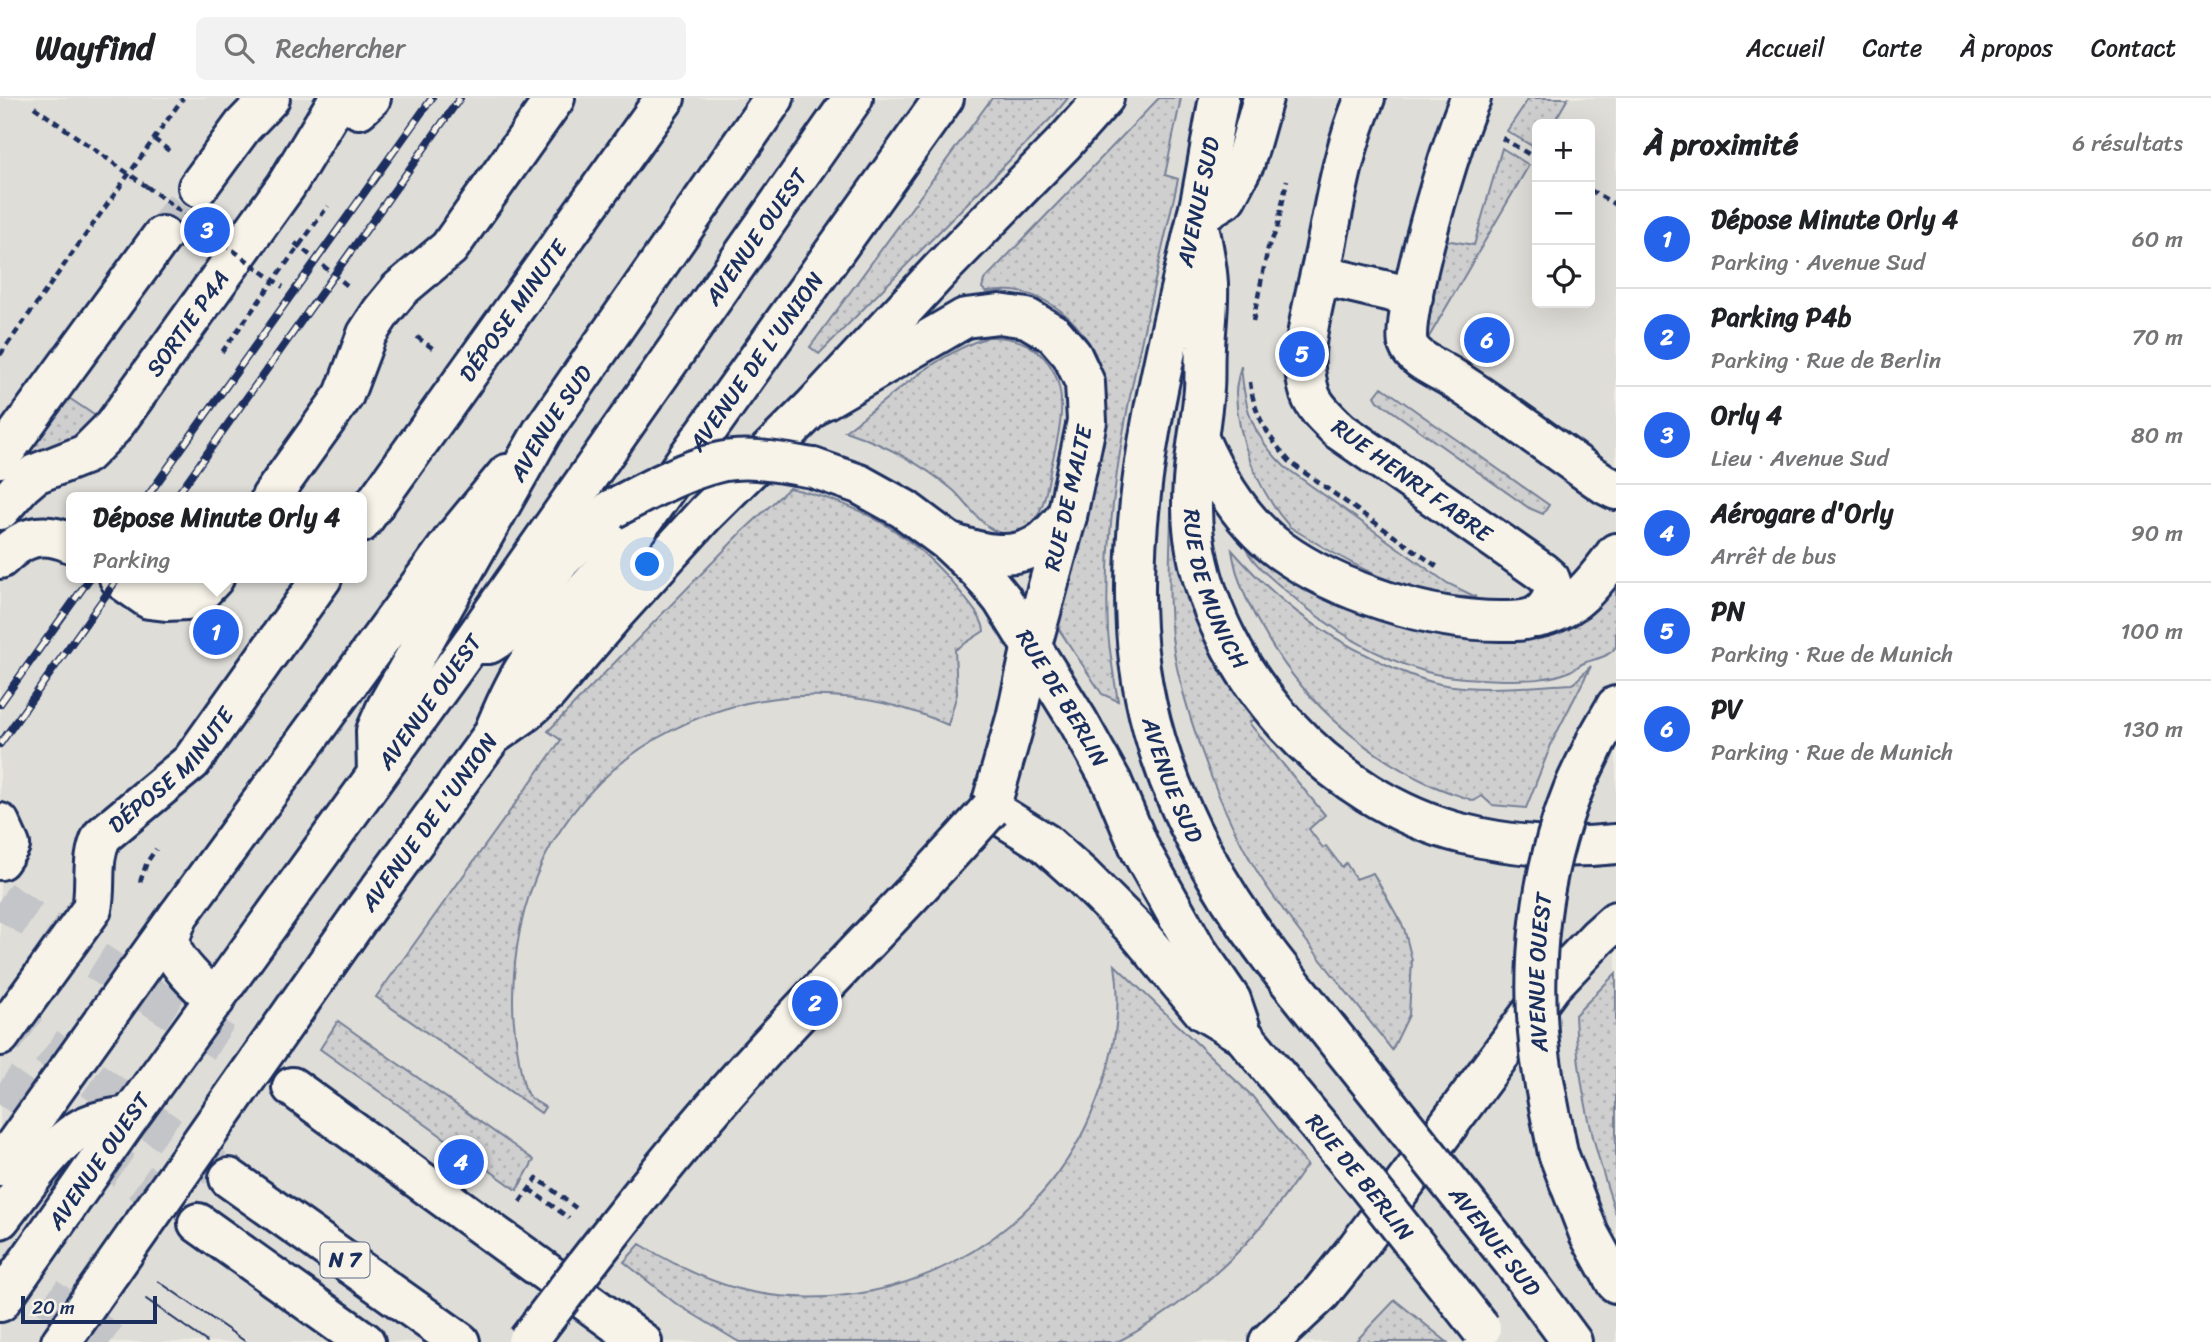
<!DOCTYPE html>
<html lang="fr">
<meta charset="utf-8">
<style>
body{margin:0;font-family:Sriracha,sans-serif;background:#f2f2f2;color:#202124}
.controls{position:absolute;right:21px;top:21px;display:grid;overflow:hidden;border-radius:10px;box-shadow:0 7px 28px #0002}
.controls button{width:63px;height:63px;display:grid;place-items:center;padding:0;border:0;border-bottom:2px solid #e0e0e0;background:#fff;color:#202124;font:35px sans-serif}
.scale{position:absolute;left:21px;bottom:18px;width:136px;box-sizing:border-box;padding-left:7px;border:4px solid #1b2f5e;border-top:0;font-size:19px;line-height:24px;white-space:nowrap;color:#1b2f5e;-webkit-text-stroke:5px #f7f3e8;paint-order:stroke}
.you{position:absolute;left:648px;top:467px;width:24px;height:24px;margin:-18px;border:5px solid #fff;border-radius:50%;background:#1a73e8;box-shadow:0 0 0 10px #1a73e833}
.badge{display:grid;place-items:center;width:46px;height:46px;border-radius:50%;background:#2563eb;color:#fff;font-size:23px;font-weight:700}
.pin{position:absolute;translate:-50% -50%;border:4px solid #fff;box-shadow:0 2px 7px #0006}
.popup{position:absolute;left:66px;top:394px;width:301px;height:91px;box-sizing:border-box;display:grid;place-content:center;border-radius:10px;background:#fff;filter:drop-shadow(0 2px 5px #0005);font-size:23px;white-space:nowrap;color:#757577}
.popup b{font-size:26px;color:#202124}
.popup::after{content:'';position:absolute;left:50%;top:100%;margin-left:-14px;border:14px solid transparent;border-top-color:#fff}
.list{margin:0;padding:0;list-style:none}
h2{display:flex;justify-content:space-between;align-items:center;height:91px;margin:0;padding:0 28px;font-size:30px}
h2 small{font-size:23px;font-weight:400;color:#757577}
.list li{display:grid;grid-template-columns:46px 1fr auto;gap:21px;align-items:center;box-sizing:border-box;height:98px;padding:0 28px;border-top:2px solid #e0e0e0}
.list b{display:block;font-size:26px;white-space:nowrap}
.list p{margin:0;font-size:23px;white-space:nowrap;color:#757577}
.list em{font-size:23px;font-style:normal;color:#757577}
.icon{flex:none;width:38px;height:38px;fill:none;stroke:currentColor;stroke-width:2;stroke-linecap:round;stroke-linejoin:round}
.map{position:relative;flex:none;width:1616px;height:1244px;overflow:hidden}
header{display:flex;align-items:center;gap:42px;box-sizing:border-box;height:98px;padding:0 35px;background:#fff;border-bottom:2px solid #e0e0e0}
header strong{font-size:33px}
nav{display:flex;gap:38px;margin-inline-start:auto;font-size:24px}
.search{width:490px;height:63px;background:#f2f2f2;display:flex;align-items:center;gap:18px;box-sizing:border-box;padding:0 24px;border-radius:10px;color:#757577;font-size:26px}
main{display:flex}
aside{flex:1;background:#fff}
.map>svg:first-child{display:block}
</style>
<header>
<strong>Wayfind</strong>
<div class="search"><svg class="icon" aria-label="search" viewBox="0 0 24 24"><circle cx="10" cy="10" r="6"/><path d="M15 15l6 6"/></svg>Rechercher</div>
<nav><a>Accueil</a><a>Carte</a><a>À propos</a><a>Contact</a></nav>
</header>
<main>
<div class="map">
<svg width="1616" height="1244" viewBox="0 0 1616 1244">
<defs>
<pattern id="green-dots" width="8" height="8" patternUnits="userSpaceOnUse" patternTransform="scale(1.75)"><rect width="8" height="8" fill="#cfcfcf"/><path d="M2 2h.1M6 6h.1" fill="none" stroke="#b1b2b4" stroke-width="1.8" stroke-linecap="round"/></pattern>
</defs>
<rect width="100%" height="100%" fill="#eeebe2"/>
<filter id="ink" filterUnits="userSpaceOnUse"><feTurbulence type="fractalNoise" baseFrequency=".0143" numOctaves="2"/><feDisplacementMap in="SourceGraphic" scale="14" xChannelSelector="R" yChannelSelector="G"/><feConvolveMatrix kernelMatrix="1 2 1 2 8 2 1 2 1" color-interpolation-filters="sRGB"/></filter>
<g filter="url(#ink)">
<!-- built -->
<path fill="#deddd8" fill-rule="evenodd" d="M0,0H1616V1244H0ZM1537,26H1590V205H1537ZM71,399H361V480H71Z"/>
<!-- green -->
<path fill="url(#green-dots)" stroke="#757f96" stroke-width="2" d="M992,0H1068L1055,16L819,256L810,249Z
M1159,0H1181L1165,77L1178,81C1146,229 1101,382 1108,534C1110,557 1114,580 1118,603L1102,596L1058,530C1069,488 1079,447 1089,406C1097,374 1107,344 1107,312C1109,257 1070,200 1013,193C1004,192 995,194 986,194L982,190L984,182Z
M1529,0H1568L1553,26H1537V51L1507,33Z
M1502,50L1529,67L1426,244L1423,241L1445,142L1474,147Z
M988,239C1036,237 1064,269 1061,316C1060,334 1055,352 1051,369C1048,384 1045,407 1036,420C1031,427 1024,433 1015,435C987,442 971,408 953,392C922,366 883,346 845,333C890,300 935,256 988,239Z
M1241,268C1245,313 1252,337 1285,369L1447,485L1476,499C1408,501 1346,464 1290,429C1259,395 1237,341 1236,295C1236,286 1239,276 1241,268Z
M1382,289L1549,407L1543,416L1529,410L1378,303L1375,298Z
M66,298L100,321L89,332L10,377Z
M789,390C865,407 913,436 962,496C970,507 983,520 984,533L955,552L957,596L948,627C767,543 546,646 517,849C513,878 511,905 515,934C517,947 521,987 528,997C531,1001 540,1006 545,1009L541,1015L376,899L561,642L548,633L741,435Z
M1171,415L1177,421L1259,617L1249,625L1325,717L1309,731L1323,750L1326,748L1342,769L1346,765L1356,781L1373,775L1404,830L1412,862L1409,917L1392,952C1350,897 1304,844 1265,786C1226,727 1193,639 1177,570C1166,520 1170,466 1171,415Z
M1241,434L1265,454L1556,533L1582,522L1614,474L1616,476V549C1608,560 1596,560 1584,565C1579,567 1575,571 1570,573C1552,582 1526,582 1507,582C1480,581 1453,581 1427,574C1374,559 1326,528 1285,492C1269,479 1241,456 1241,434Z
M1232,452C1275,501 1316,533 1375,561C1395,571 1417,581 1440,586C1482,594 1529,588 1573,586L1591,568L1553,642L1526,710L1492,707L1482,698L1474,703C1459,697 1443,693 1429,686C1357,652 1298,597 1260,527C1246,503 1236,480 1232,452Z
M1115,867L1252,998L1307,1067C1291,1089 1276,1112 1258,1132C1220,1176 1169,1218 1117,1244H739L675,1205L624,1164L640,1146C674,1167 712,1186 752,1194C891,1221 1036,1147 1091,1017C1111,970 1123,917 1115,867Z
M1616,875V1116C1594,1051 1577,985 1575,917Z
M338,923L534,1062L517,1092L320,951Z
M1395,1202L1447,1244H1355Z"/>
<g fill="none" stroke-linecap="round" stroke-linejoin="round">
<!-- minor-tunnel -->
<path stroke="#c4c5c8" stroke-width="38" stroke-dasharray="38 19" stroke-linecap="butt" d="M162,138L198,89
M0,801L292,989
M0,1164L111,1244"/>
<!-- highway-tunnel -->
<path stroke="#c4c5c8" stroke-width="38" stroke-dasharray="38 19" stroke-linecap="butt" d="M0,915L229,1080
M0,984L198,1125"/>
<defs>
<g id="minor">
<path id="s1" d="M1263,0L1245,64L1226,100L1197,118C1201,140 1207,163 1208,186C1209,207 1206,228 1205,249C1204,263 1205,277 1204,291C1200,339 1187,390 1194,439C1213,575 1330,703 1464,736C1512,748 1566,751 1616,746"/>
<path d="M1471,0C1455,29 1399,220 1408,246C1413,261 1436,270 1449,278C1503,312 1553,351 1606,387L1616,392"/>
<path d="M359,11L371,0"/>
<path d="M198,89L243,28L270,0"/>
<path d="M1320,177L1413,199"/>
<path d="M824,302L965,220L999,216L1027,220L1054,236L1072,257L1085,285L1087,323L1067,418L1032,547L1016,620L990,711L1045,745L1083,779L1135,831L1203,913L1243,937"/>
<path d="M1199,341C1217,381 1244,426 1280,452C1337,493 1430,523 1500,523C1512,523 1525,524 1536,518C1546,513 1551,504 1554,493L1550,481L1542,474L1340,333C1329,322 1315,311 1310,296C1306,283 1304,267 1305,254C1308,221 1318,187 1325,154C1335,103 1344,48 1365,0"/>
<path d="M0,360L162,138"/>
<path id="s2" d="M813,370L859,386L904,411L947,443L980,474L1002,501L1078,623L1112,684L1141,753L1196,851L1231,902L1243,937"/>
<path d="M271,399L344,297L367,236L382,213L400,191L449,150L555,0"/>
<path id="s3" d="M0,412L22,387L35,376L86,356L113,329L286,88L339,0"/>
<path id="s4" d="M361,425L665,0"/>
<path d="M951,445C981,456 1015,464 1043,443C1052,436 1059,426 1067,418"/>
<path d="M0,461C22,439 41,432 71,445"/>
<path d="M119,480L149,501L166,503L187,502L198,497L214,480"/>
<path d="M1536,520C1573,514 1595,484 1616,455"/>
<path d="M471,546H489L508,534L561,462L612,411"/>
<path id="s5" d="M492,638C502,615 511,591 525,570C552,528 588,490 621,453L944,0"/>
<path d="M0,725L10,747L0,762"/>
<path d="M178,818C176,825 172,832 171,839C168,861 201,888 215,902"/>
<path id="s6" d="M0,938L92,811C97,786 90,762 102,738L191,664L322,480"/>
<path d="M292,989L642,1244"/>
<path d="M0,1068L178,818L455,439L507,376"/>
<path d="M0,1121C19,1097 52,1048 77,1033C92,1023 113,1020 130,1018"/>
<path d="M1269,1244L1321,1195L1357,1150L1552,887L1598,839L1616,823"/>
</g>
<g id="major">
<path id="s7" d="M1219,0C1211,40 1206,80 1197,119C1166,255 1128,390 1136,530C1144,668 1213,792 1299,895"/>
<path d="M1596,643L1616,608"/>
<path id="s8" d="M377,675L376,633L386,610L542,334L774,0"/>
<path d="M1558,1055L1589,1136L1616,1185"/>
<path d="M1513,1164L1572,1244"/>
<path id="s9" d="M0,1204L130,1018L471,546L853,0"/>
<path id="s10" d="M61,1244L363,814L492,638L522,617L547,595L617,513L705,416L814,308L943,169L1064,45L1104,0"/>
</g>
<path id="highway" d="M229,1080L460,1244
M198,1125L365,1244"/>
</defs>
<!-- minor casing -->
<use href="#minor" stroke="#1b2f5e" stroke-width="44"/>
<!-- major casing -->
<use href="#major" stroke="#1b2f5e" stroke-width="44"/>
<!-- highway casing -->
<use href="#highway" stroke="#1b2f5e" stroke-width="44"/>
<!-- path -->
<path stroke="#1b2f5e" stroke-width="4.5" stroke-dasharray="7 5" stroke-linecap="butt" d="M34,9L146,88
M1502,40L1537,61
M154,41L172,55
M1590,92L1616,107
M295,145L348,188
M1253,223L1268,150L1277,131L1287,82
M417,239L435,252
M0,257L183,0
M1250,284C1254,317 1269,340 1291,365L1439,470
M140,784L147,764L156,751
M529,1091L569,1120
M520,1104L537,1080L576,1110"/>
<!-- minor -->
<use href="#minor" stroke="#f7f3e8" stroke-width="38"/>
<!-- major -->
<use href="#major" stroke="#f7f3e8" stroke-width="38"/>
<!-- highway -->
<use href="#highway" stroke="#f7f3e8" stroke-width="38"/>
<!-- tram -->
<path stroke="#1b2f5e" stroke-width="2" d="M158,1183L246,1244
M146,1201L207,1244"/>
<defs>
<path id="rail" d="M147,399L432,0
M176,399L460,0
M0,606L90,480
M0,646L118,480"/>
</defs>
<!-- rail casing -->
<use href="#rail" stroke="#1b2f5e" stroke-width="8"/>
<!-- rail -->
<use href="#rail" stroke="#f7f3e8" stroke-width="5" stroke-dasharray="16" stroke-linecap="butt"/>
<defs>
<g id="minor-bridge">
<path d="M612,411C645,394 680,374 716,365C747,357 782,365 813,370"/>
<path id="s11" d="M1243,937L1367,1086L1481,1231"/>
<path d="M527,1244C596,1153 665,1064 740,979C821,888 909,803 990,711"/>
</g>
<g id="major-bridge">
<path d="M1299,895L1513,1164"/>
<path id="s12" d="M1558,1055C1552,1022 1544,989 1540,955C1530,866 1540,775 1573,692C1580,675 1589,659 1596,643"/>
</g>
</defs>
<!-- minor-bridge casing -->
<use href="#minor-bridge" stroke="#1b2f5e" stroke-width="44" stroke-linecap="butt"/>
<!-- major-bridge casing -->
<use href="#major-bridge" stroke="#1b2f5e" stroke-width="44" stroke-linecap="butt"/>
<!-- path-bridge -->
<path stroke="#1b2f5e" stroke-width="4.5" stroke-dasharray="7 5" stroke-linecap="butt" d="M146,88L283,189
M222,254L328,108"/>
<!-- minor-bridge -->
<use href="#minor-bridge" stroke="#f7f3e8" stroke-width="38"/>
<!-- major-bridge -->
<use href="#major-bridge" stroke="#f7f3e8" stroke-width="38"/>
</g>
</g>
<g text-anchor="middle" stroke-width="5" stroke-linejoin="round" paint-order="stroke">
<!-- shield labels -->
<rect fill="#f7f3e8" stroke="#5d6a87" stroke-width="2" x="320.5" y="1144.5" width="49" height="35" rx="5"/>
<g font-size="21" font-weight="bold" fill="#1b2f5e">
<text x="345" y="1169">N 7</text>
</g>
<!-- street labels -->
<g font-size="23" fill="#1b2f5e" stroke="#f7f3e8">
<text transform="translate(1198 104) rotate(-78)" y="8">AVENUE SUD</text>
<text dy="8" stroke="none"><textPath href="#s9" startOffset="1306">AVENUE OUEST</textPath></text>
<text dy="8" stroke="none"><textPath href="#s4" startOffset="261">DÉPOSE MINUTE</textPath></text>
<text dy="8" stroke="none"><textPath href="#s3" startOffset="271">SORTIE P4A</textPath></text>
<text dy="8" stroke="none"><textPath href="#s5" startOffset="460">AVENUE DE L'UNION</textPath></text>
<text dy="8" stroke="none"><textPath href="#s8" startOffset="396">AVENUE SUD</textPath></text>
<text transform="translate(1412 382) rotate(36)" y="8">RUE HENRI FABRE</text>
<text transform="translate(1068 400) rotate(-77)" y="8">RUE DE MALTE</text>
<text dy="8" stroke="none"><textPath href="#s1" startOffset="520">RUE DE MUNICH</textPath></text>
<text dy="8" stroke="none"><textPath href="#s2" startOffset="350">RUE DE BERLIN</textPath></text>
<text dy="8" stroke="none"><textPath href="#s9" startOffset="738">AVENUE OUEST</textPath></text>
<text dy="8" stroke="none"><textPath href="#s6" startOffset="327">DÉPOSE MINUTE</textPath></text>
<text dy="8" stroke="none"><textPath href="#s7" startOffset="695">AVENUE SUD</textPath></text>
<text dy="8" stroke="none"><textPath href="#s10" startOffset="637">AVENUE DE L'UNION</textPath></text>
<text dy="8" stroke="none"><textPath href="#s12" startOffset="182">AVENUE OUEST</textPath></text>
<text dy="8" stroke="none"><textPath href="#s9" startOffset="172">AVENUE OUEST</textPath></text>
<text dy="8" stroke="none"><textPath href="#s11" startOffset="184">RUE DE BERLIN</textPath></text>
<text transform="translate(1495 1143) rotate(52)" y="8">AVENUE SUD</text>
</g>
</g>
</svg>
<div class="controls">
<button>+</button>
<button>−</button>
<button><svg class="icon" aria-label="locate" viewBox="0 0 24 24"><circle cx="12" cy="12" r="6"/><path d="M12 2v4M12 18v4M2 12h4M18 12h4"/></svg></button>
</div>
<div class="scale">20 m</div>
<div class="you"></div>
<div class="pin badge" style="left:216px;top:534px">1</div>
<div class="popup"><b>Dépose Minute Orly 4</b>Parking</div>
<div class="pin badge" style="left:815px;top:905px">2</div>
<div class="pin badge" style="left:207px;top:132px">3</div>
<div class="pin badge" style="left:461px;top:1064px">4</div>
<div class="pin badge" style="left:1302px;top:256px">5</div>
<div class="pin badge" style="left:1487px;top:242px">6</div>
</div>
<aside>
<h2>À proximité<small>6 résultats</small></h2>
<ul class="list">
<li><span class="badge">1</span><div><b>Dépose Minute Orly 4</b><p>Parking · Avenue Sud</p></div><em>60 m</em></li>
<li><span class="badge">2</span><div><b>Parking P4b</b><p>Parking · Rue de Berlin</p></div><em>70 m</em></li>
<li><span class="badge">3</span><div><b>Orly 4</b><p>Lieu · Avenue Sud</p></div><em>80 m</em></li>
<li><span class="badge">4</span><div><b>Aérogare d'Orly</b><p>Arrêt de bus</p></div><em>90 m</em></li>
<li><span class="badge">5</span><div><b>PN</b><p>Parking · Rue de Munich</p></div><em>100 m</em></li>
<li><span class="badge">6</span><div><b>PV</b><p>Parking · Rue de Munich</p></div><em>130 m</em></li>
</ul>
</aside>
</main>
